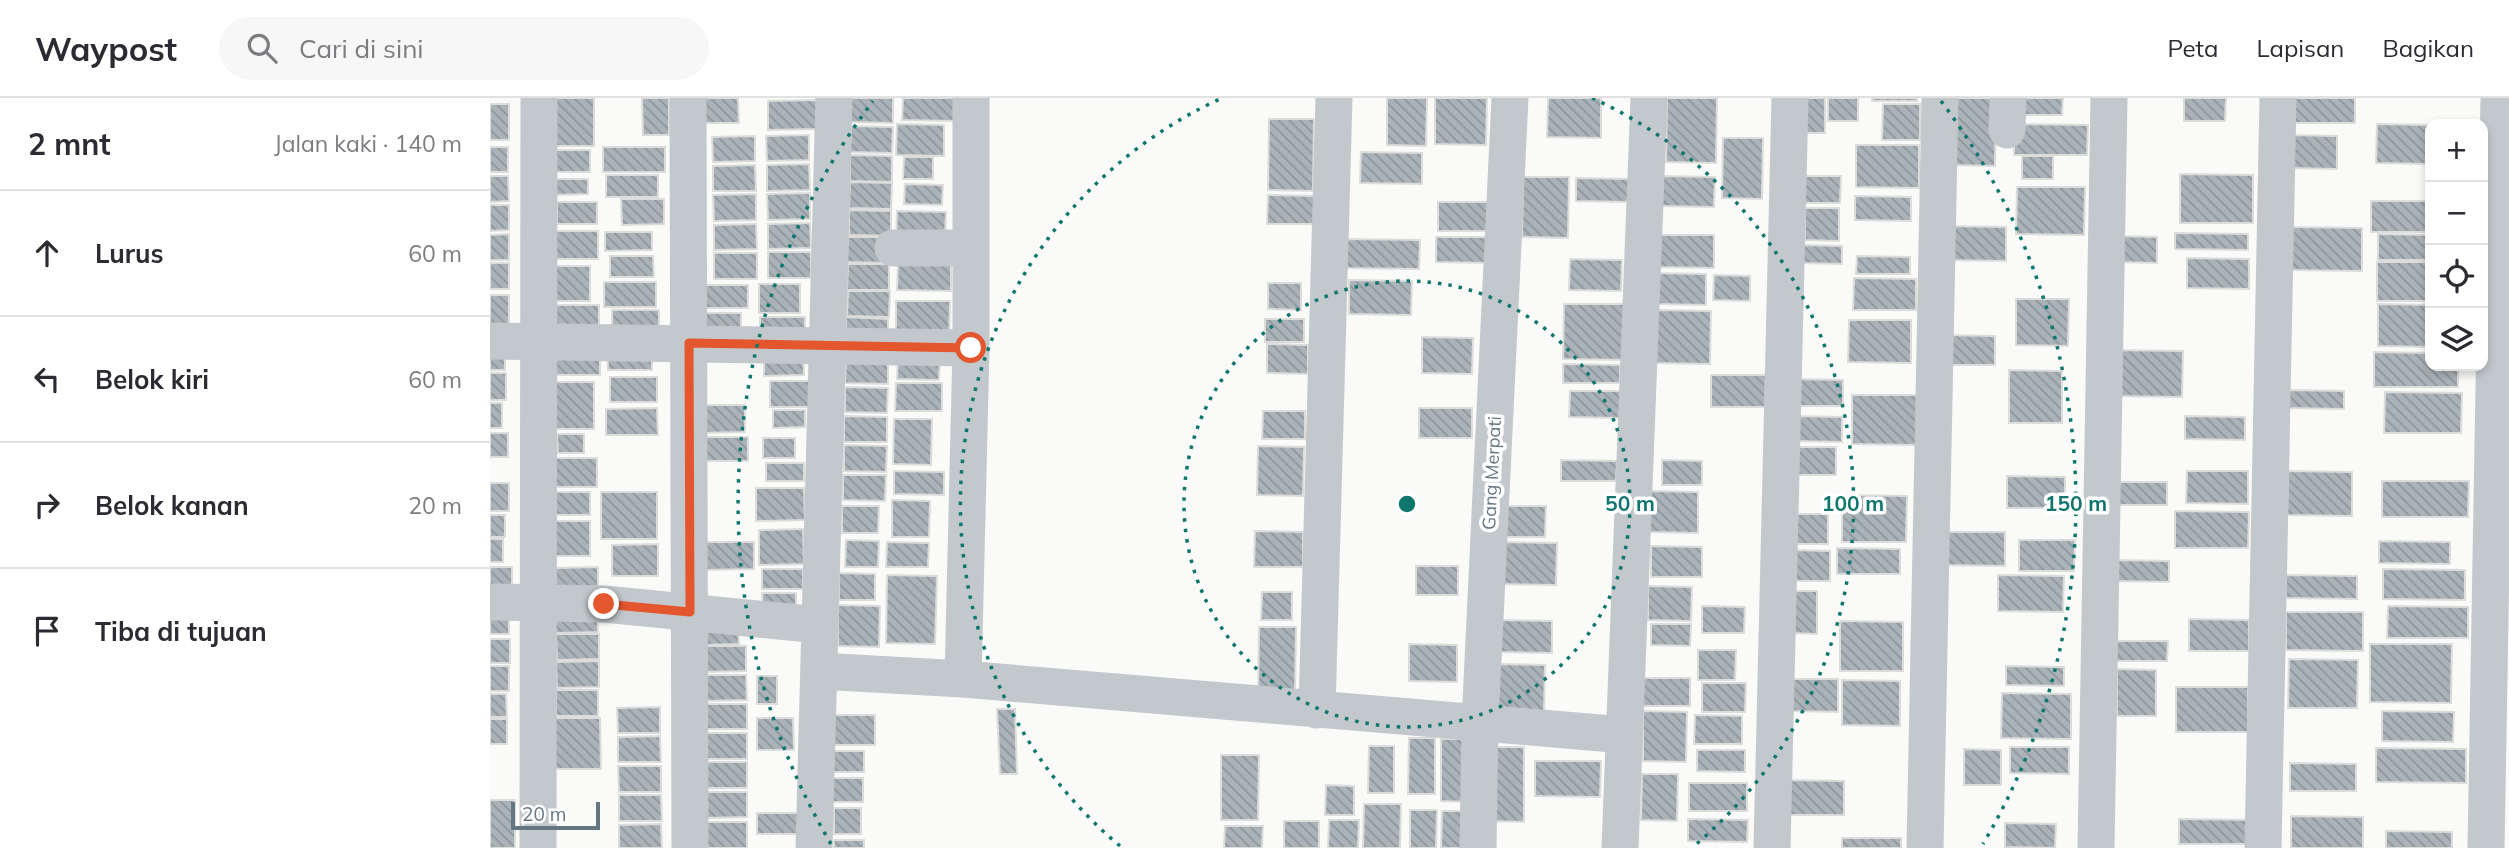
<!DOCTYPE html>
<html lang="id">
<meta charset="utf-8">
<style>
body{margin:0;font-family:Mulish,sans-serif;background:#f7f7f7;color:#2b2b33}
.controls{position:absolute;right:21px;top:21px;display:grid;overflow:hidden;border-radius:14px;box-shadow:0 4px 10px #0003}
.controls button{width:63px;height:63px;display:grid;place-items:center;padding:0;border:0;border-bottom:2px solid #e1e1e2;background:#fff;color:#2b2b33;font:35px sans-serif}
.scale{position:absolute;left:21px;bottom:18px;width:89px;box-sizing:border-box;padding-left:7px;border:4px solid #657683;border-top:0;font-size:19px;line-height:24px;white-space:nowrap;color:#657683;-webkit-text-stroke:5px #fff;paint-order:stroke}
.stop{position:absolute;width:21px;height:21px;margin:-16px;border:5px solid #e4572e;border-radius:50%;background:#fff}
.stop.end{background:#e4572e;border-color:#fff;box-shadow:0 2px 7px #0008}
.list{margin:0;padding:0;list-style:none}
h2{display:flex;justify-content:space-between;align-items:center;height:91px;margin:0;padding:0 28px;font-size:30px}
h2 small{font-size:23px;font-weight:400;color:#7c7c81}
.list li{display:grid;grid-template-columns:46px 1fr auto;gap:21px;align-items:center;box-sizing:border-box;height:126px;padding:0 28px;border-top:2px solid #e1e1e2}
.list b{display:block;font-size:26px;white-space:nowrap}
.list em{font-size:23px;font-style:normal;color:#7c7c81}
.icon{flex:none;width:38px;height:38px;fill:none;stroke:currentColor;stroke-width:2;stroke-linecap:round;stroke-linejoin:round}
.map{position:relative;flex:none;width:2019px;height:750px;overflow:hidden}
header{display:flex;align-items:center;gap:42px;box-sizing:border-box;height:98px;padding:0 35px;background:#fff;border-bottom:2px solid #e1e1e2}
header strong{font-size:33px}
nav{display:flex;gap:38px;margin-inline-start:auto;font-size:24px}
.search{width:490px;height:63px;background:#f7f7f7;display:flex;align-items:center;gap:18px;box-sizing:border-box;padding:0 24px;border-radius:38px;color:#7c7c81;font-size:26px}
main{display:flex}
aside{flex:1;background:#fff}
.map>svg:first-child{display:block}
</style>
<header>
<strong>Waypost</strong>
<div class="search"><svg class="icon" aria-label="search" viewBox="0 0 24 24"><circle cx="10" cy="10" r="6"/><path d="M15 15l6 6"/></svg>Cari di sini</div>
<nav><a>Peta</a><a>Lapisan</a><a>Bagikan</a></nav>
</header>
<main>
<aside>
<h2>2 mnt<small>Jalan kaki · 140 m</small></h2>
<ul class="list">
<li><svg class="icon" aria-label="ahead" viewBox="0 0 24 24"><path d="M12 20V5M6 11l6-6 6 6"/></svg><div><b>Lurus</b></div><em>60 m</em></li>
<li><svg class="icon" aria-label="left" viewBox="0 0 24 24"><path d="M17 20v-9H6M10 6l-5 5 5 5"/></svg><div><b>Belok kiri</b></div><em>60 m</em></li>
<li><svg class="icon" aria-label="right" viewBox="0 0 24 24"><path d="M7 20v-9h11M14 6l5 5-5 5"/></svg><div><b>Belok kanan</b></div><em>20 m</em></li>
<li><svg class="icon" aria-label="arrive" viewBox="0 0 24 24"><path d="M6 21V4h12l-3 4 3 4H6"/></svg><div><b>Tiba di tujuan</b></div></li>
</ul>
</aside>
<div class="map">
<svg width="2019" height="750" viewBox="0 0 2019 750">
<defs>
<pattern id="building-back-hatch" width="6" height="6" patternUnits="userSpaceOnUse" patternTransform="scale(1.75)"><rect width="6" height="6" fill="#aab3b9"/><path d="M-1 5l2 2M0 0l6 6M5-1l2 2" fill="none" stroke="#8e969c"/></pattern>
</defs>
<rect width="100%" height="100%" fill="#fafaf8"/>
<!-- building -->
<path fill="url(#building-back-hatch)" stroke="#dcdcda" stroke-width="2" d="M60,0H104V48H60Z
M152,0H179V37H153Z
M215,0H248L249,25H215Z
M361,0H403V25L361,24Z
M413,0H465V23L412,22Z
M897,0H937L936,48L897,47Z
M945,0H997L996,47L945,46Z
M1058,0H1111V40L1057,39Z
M1177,0H1227L1226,65L1176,64Z
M1309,0H1335V35H1309Z
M1338,0H1368V23H1338Z
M1382,0H1427V3H1382Z
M1460,0H1506L1505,68L1459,67Z
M1531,0H1573L1572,17H1531Z
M1694,0H1736L1735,23H1694Z
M1793,0H1865V25H1793Z
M328,2L329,31L278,32V3Z
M0,6H19V42H0Z
M1393,6H1430V42H1392Z
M779,21H824L823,93L778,92Z
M407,26L454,27V58L406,57Z
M1524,26L1598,27L1597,57H1524Z
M1887,26L1940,27V66L1886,65Z
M361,28L403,29L402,55L360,54Z
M319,37V62L277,63L276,38Z
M1795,37L1847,38V71L1795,70Z
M265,38V63L223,64L222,39Z
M1233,40H1273L1272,101L1232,100Z
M1366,47H1429V90L1366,89Z
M0,49H18V74H0Z
M113,49H175V74H113Z
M64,52H100V74H64Z
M871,54L932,55V86L870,85Z
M360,57L402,58V84L360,83Z
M1532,58H1563V81H1532Z
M414,59H443V81H413Z
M319,66L320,92L277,93V67Z
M265,67L266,93H223V68Z
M1690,76L1763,77V125H1690Z
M116,77H168V99H116Z
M0,78H18L19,103L0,104Z
M1172,78L1225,79L1224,109L1171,108Z
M1305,78H1351L1350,105H1305Z
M1033,79H1079L1078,140L1032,139Z
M1086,80L1140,81V104L1086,103Z
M64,81H98V96L65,97Z
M360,84L402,85L401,111L359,110Z
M415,86L453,87L452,107L414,106Z
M1527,89H1595L1594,137L1526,136Z
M320,95V121L278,122L277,96Z
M266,96V122L224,123L223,97Z
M778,97L826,98V126H777Z
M1365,98L1421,99V123L1365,122Z
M131,101H174V126L132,127Z
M1881,103H1940V134H1881Z
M67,104H107V126H67Z
M948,104H998L997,133H948Z
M0,107H19V132L0,133Z
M1315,110H1349V143L1315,142Z
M359,112L401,113V138L359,137Z
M407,113L456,114L455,144L406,143Z
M320,125L321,150L278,151V126Z
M266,126L267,151L224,152V127Z
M1453,128L1516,129V163L1452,162Z
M1793,129L1872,130V173L1792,172Z
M60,133H108V161H60Z
M115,134H162V152L115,153Z
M1685,135L1758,136V152L1685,151Z
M19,136V162H0V137Z
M1888,136L1940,137V162H1888Z
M1167,137H1224V170L1167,169Z
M1626,138L1667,139V165L1626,164Z
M358,139H400L399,165L357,164Z
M946,139H999L998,165L946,164Z
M852,141L930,142L929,171L851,170Z
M1311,147L1352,148V166L1311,165Z
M278,154H321V180H278Z
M224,155H267V181H224Z
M120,158H163L164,179H120Z
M1367,158L1420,159V176H1366Z
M1697,160L1759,161V191L1697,190Z
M1080,161L1132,162L1131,193L1079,192Z
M408,164H461V193L407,192Z
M1887,164H1940V203H1887Z
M0,165H19V191H0Z
M358,166H399V192H357Z
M62,168H100V203H62Z
M1165,175L1216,176V207L1165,206Z
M1224,177L1260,178V203L1223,202Z
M1364,180L1426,181V212H1363Z
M859,182L922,183L921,217L859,216Z
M114,184H166V209H114Z
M778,185H811V212L778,211Z
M269,186H310V215H269Z
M213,187H258V210H213Z
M358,193H400L399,219L357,218Z
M0,197H19V236H0Z
M1526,201H1579L1578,248L1526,247Z
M406,203H460L459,246L406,245Z
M1074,206H1136V262L1073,261Z
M1888,206L1940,207V249L1888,248Z
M64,207H109V237H64Z
M122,212H169V238H122Z
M1167,212L1221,213L1220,266L1166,265Z
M212,215H251V244H212Z
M270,219H315V245H270Z
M356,219L398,221V246L356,245Z
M775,221H814V244H775Z
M1359,222H1421V265L1358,264Z
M1453,237L1505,238V267H1453Z
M932,239L983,240L982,276L932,275Z
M777,246L818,247V276L777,275Z
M117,247H162V272H118Z
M57,248H110V277H58Z
M0,249H15V272H0Z
M1621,252L1693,253L1692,299L1620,298Z
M274,253H313L314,277L274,278Z
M1884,254L1940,255V268H1968V289H1884Z
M408,256L450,257L449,282L407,281Z
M356,260L398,261V286L355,285Z
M1073,266L1130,267V285H1073Z
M1519,272L1572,273V325H1519Z
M0,275H16V302H0Z
M1221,277H1276L1275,309H1221Z
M120,279H167V304H120Z
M1304,281L1353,282V308H1303Z
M280,283H322V309H280Z
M65,284H104V331H65Z
M406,285H452V313H405Z
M355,289L398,290L397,315L355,314Z
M1798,292L1854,293V311L1798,310Z
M1080,293H1130V320L1079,319Z
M1895,294L1972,295L1971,335H1894Z
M1362,297H1427V347L1362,346Z
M0,305H12V330H0Z
M208,307H255V334L208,335Z
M167,310L168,337H116V311Z
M929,310H982V340H929Z
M283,312H315V329L283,330Z
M773,313H815V341H772Z
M354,318L397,319V344H354Z
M1303,318L1352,319V344L1302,343Z
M1695,318L1755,319V342L1695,341Z
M404,321H442L441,367L403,366Z
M0,335H18V359H0Z
M67,336H94V355H68Z
M211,339H258V363H211Z
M273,340H305V360H273Z
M354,347L397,348L396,374L354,373Z
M768,348L814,349L813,398L767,397Z
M1298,349H1346V377H1298Z
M61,360H107V389H62Z
M1071,362L1127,363L1126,383H1071Z
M1172,362L1212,363V387H1172Z
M276,365H314V383H276Z
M404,373L454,374V397L404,396Z
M1697,373H1758V406L1696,405Z
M1798,373L1862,374V418L1797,417Z
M353,377H396L395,403L353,402Z
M1517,378L1575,379V410H1517Z
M1892,383H1979L1978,419H1892Z
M1626,384H1677V407H1626Z
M0,385H19V413H0Z
M266,390H314L315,422L266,423Z
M1160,393L1208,394V435L1160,434Z
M66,394H100V417H66Z
M111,394H167V441H111Z
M1352,397L1417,398L1416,444H1352Z
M402,402L440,403L439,439H402Z
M352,408H389L388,435H352Z
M1011,408H1056L1055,439H1011Z
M1685,413L1759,414L1758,450H1685Z
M1297,416H1338V446H1297Z
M0,417H15V439H0Z
M65,423H100V458H65Z
M313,431L314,466L269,467V432Z
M765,433L813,434V469H764Z
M1454,434H1515V468L1454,467Z
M0,441H13V464H0Z
M356,442L389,443L388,469H355Z
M1529,442H1585L1584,473H1529Z
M1889,443L1960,444V466L1889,465Z
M215,444H264V471L216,472Z
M397,444L439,445L438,469H396Z
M1009,444L1067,445L1066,487L1009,486Z
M168,446V478H122V447Z
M1161,448L1212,449V479H1161Z
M1347,450L1410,451V476H1347Z
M1299,452L1340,453V483H1299Z
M1624,462L1679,463V484L1624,483Z
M926,468H968V497H926Z
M0,469H22V496H0Z
M108,469V494L66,495L65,470Z
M272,471H313V491H272Z
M1893,471L1975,472V502L1893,501Z
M349,475L385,476V502H349Z
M397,477L447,478L445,546L396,545Z
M1508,477L1574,478L1573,514L1508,513Z
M1796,477L1867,478V501L1796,500Z
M1158,488L1202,489L1201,523L1158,522Z
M1301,493H1327V536L1301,535Z
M772,494H802V522H771Z
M272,495H306V516L273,517Z
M348,507L390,508L389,549L348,548Z
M1212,508L1255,509L1254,535H1212Z
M1898,508L1978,509V540H1897Z
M0,509H19V536H0Z
M65,509H107L108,534L65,535Z
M1796,514H1873V553L1796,552Z
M1699,521L1759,522V553H1699Z
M1008,522L1062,523V555L1008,554Z
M1350,523L1413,524V573H1350Z
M215,526H248L249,546L215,547Z
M1161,526H1201L1200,548L1161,547Z
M769,529H806L805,598H768Z
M66,536H109V561L67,562Z
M0,541H20V565H0Z
M1624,543H1678L1677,563H1624Z
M919,546L967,547V584L919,583Z
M1880,546H1962L1961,605L1880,604Z
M213,548H256V573L214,574Z
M1208,552H1246L1245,582H1208Z
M1799,561L1868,562L1867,610H1798Z
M109,563V589L67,590L66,564Z
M1007,566L1055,567L1054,616H1006Z
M0,568H19V593H0Z
M1516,568L1574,569V588L1516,587Z
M1627,571L1666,572V618H1627Z
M214,577H256L257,602L214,603Z
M267,578H287V606H267Z
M1152,580H1200V608H1152Z
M1302,581H1348V614L1302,613Z
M1352,582L1410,583V628L1352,627Z
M1212,585H1256L1255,614H1212Z
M1686,589H1758V634H1686Z
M66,592H108V618H66Z
M1512,595L1581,596V641L1511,640Z
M0,596H16L17,619H0Z
M214,606H257V631H214Z
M170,609V635H128L127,610Z
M507,611H525L527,676H510Z
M1153,613L1197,614L1196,664L1153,663Z
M1892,613L1964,614L1963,644L1892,643Z
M342,617H385V647H342Z
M1205,617L1252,618V646H1204Z
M64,620H110L111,671H64Z
M267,620H303L304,652H267Z
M0,621H17V646H0Z
M214,635H257V661H214Z
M170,638L171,664H128V639Z
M919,640H945V696H918Z
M951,641H977L976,704L951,703Z
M879,648H904V695H878Z
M999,649H1034V724L999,723Z
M1520,649H1579V676L1520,675Z
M1886,650L1976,651V685L1886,684Z
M1474,651L1511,652V687H1474Z
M1207,652H1255V674L1207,673Z
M341,653H374V674H341Z
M731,657H769L768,722H731Z
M1045,663H1111L1110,699L1045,698Z
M214,664H257V690H214Z
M1800,665L1866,666V693H1800Z
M128,668H171V694H129Z
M1152,676H1188L1187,723L1151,722Z
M342,680H373V704H342Z
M1292,682L1354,683V717H1292Z
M1199,685H1257V713H1199Z
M836,687L864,688V717H835Z
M214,694H257V719L214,720Z
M129,697H171L172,723H129Z
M0,702H25V750H0Z
M874,706H911L910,750H873Z
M344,710H371V736H344Z
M920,712H947L946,750H920Z
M952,713H974V750H951Z
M267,715H308V736H267Z
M1801,718L1873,719V750H1801Z
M1198,721L1258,722L1257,744L1198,743Z
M1689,721L1767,722L1766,746H1689Z
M839,722H869L868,750H838Z
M794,723H829V750H794Z
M214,724H257V750H215Z
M1515,725L1566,726L1565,750L1515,749Z
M171,726L172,750H129V727Z
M735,728H773L772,750H734Z
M1896,733L1962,734V750H1896Z
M1352,740H1411V750H1352Z
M344,742H374V750H344Z"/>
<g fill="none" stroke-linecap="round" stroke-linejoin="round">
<!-- minor -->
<path stroke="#c3c8cc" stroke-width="37" d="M198,0L200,750
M1517,32L1518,0
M403,150H481
M0,243L481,250
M0,504L114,506L330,527
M329,573L473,581L1134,637
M473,581L481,250V0
M827,612L844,0
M48,750L49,0
M324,750L344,0
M988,750L990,625L1020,0
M1130,750L1159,0
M1282,750L1300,0
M1435,750L1450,0
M1606,750L1619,0
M1773,750L1788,0
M1996,750L2009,0"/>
</g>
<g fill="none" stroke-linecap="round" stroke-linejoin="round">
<!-- route -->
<path stroke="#e4572e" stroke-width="9" d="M114,506L200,514L199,245L481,250"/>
</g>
<!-- distance rings -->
<g fill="none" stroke="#0f766e" stroke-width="3.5" stroke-dasharray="3.5 7">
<circle cx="917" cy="406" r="223"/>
<path d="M630 748A446 446 0 0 1 732 0M1102 0A446 446 0 0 1 1204 748"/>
<path d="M341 746A669 669 0 0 1 383 3M1451 3A669 669 0 0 1 1493 746"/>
</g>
<g text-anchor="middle" stroke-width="7" stroke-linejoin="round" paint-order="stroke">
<!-- street labels -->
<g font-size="18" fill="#657683" stroke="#fff">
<text transform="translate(1002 375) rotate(-87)" y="6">Gang Merpati</text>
</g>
</g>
<circle cx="917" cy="406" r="10" fill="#0f766e" stroke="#fff" stroke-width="3.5"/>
<g font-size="21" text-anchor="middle" font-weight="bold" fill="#0f766e" stroke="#fff" stroke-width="7" stroke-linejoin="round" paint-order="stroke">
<text x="1140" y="413">50 m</text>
<text x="1363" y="413">100 m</text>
<text x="1586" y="413">150 m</text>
</g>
</svg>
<div class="controls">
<button>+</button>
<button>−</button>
<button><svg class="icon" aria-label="locate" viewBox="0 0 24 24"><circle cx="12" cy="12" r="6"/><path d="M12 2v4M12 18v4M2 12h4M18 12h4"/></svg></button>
<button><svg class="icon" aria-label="layers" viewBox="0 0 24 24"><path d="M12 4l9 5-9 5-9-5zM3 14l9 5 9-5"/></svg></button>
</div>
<div class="scale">20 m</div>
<div class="stop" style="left:481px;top:250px"></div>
<div class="stop end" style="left:114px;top:506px"></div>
</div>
</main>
